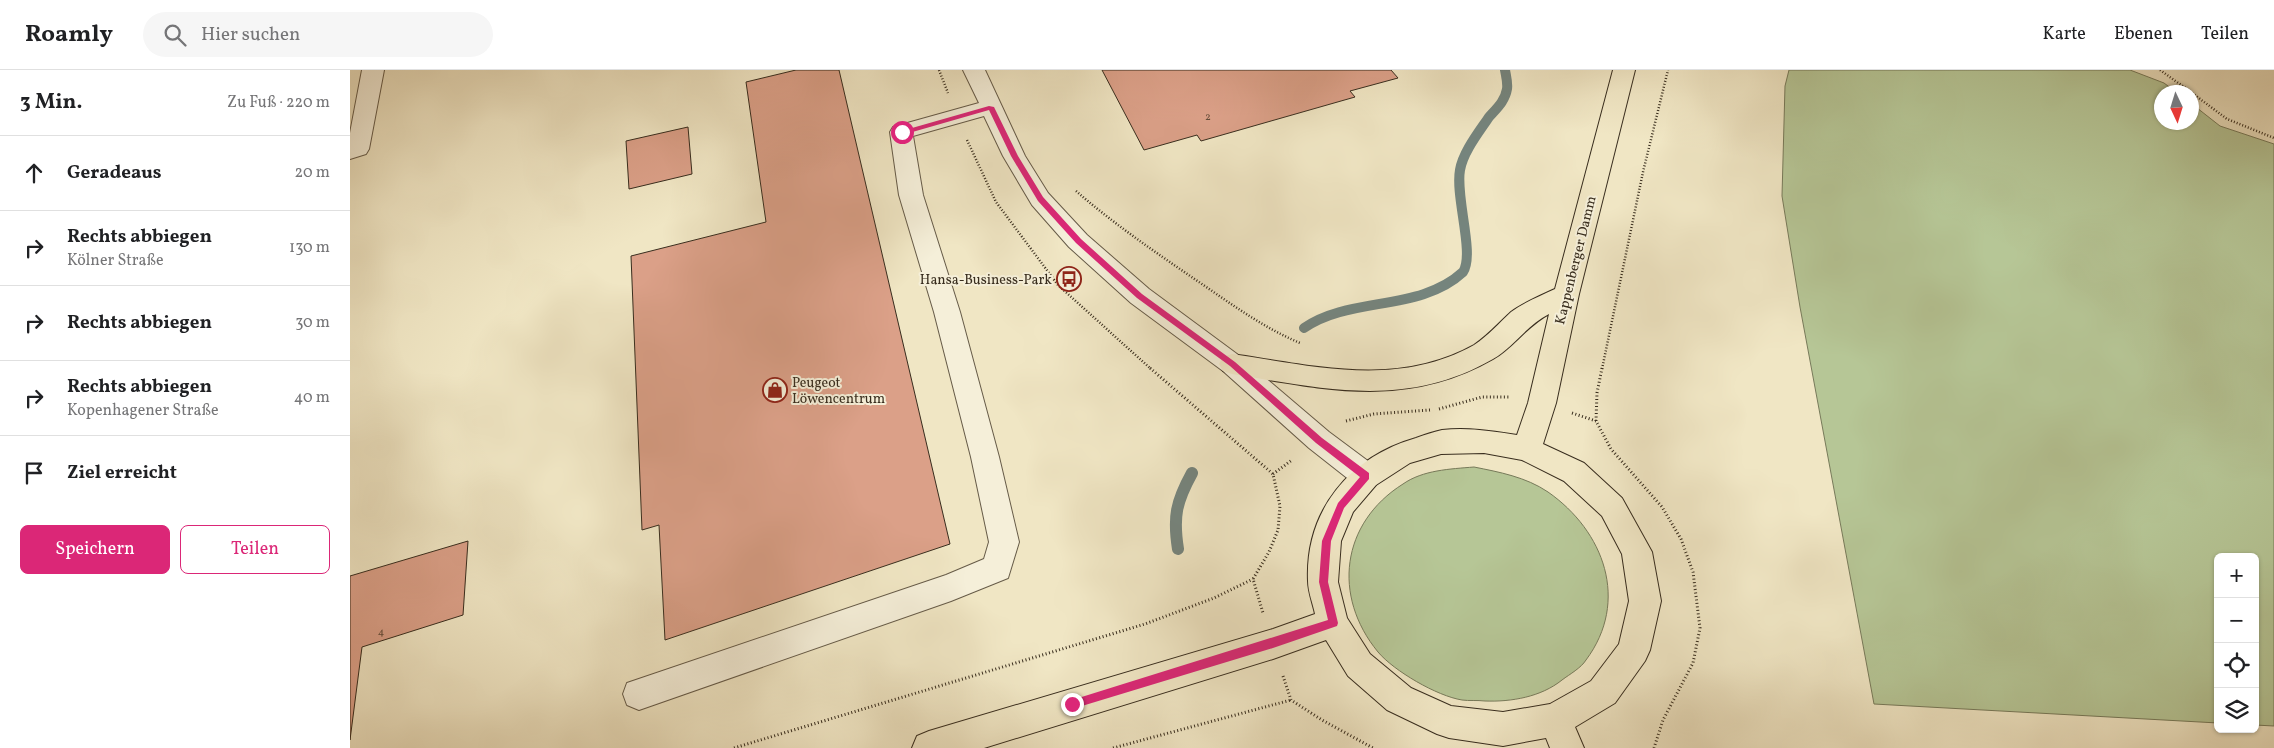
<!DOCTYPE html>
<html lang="de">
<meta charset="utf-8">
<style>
body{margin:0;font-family:Vollkorn,serif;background:#f6f6f6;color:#202124}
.controls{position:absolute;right:15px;bottom:15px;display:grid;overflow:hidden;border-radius:8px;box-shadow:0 1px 4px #0004}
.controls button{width:45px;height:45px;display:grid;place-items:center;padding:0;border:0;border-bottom:1px solid #e0e0e0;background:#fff;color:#202124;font:25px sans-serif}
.compass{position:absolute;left:1804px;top:15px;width:45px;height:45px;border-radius:50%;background:#fff;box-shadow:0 1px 4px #0004;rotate:176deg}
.stop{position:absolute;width:15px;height:15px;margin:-11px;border:4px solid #db2777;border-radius:50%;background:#fff}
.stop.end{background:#db2777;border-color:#fff;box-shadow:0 1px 5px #0008}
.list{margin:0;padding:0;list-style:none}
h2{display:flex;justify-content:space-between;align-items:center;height:65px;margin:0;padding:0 20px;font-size:21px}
h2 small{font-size:16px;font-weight:400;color:#757577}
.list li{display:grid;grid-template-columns:32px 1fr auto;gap:15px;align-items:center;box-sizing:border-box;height:75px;padding:0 20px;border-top:1px solid #e0e0e0}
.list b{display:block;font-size:19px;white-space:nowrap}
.list p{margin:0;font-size:16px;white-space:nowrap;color:#757577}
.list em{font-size:16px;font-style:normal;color:#757577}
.actions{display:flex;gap:10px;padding:15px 20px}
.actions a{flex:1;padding:11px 0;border:1px solid #db2777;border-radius:8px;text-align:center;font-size:18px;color:#db2777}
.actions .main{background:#db2777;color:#fff}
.icon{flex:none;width:28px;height:28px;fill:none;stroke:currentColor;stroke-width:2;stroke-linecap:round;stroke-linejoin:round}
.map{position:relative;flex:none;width:1924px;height:678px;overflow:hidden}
header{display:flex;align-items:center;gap:30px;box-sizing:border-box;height:70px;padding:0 25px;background:#fff;border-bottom:1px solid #e0e0e0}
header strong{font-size:24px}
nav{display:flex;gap:28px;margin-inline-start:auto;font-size:18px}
.search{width:350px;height:45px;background:#f6f6f6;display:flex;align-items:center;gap:12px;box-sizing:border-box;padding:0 18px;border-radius:28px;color:#757577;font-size:19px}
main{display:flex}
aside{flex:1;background:#fff}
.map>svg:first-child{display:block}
</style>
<header>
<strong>Roamly</strong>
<div class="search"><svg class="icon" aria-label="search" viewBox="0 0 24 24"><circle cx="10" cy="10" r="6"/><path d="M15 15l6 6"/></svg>Hier suchen</div>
<nav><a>Karte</a><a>Ebenen</a><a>Teilen</a></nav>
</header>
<main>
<aside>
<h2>3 Min.<small>Zu Fuß · 220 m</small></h2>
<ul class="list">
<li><svg class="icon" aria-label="ahead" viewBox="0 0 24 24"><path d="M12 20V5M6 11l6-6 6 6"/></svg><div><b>Geradeaus</b></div><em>20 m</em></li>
<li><svg class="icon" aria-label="right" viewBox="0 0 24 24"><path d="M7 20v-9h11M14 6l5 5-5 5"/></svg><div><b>Rechts abbiegen</b><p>Kölner Straße</p></div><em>130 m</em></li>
<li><svg class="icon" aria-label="right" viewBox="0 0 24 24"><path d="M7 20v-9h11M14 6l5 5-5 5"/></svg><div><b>Rechts abbiegen</b></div><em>30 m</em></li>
<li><svg class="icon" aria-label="right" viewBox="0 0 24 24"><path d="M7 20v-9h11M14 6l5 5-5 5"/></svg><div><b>Rechts abbiegen</b><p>Kopenhagener Straße</p></div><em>40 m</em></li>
<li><svg class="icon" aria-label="arrive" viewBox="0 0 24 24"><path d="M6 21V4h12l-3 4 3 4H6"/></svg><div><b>Ziel erreicht</b></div></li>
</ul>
<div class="actions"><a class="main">Speichern</a><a>Teilen</a></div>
</aside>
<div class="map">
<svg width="1924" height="678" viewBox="0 0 1924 678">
<rect width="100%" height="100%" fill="#f0e6c4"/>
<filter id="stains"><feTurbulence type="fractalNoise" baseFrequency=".004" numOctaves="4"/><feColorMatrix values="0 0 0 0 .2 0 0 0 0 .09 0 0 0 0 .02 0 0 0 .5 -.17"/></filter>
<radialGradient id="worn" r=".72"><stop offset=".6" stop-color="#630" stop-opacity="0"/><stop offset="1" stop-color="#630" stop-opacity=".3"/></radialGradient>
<!-- green -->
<path fill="#b6c696" stroke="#777a5a" d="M1439,0H1780L1814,13L1826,22H1812V52H1842V34L1870,56L1924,74V656L1905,655V487H1868V653L1524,634L1450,237L1432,126L1435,16Z
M1124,397C1149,402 1176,407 1198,422C1254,461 1280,531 1236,590C1231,598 1220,604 1212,610C1191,627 1161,632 1135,631C1127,630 1119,631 1112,630C1087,626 1044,601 1028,582C982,526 991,453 1053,414C1073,400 1100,399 1124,397Z"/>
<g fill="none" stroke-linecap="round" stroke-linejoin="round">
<!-- stream-far1 -->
<path stroke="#75847d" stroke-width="10" d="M954,258C1000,226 1070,242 1113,202C1125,184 1105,127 1110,100C1113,82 1129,62 1139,47C1147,38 1155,31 1157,19C1158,13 1156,6 1155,0"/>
<!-- stream -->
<path stroke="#75847d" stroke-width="12" d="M828,479C823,447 826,432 842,403"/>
</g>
<!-- building -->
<path fill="#dba088" stroke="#382d1e" d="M446,0H489L600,474L315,570L309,455L292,460L281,186L416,152L396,12Z
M752,0H1041L1048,8L1000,21L1005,27L851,71L847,65L794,80Z
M338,57L342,104L279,119L276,71Z
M118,471L113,545L12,577L0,670V506Z"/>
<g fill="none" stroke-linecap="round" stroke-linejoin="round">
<defs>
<path id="minor" d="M12,0H34L19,79L16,84L0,89V63Z
M613,0H635L675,86L698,123L737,165L799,219L891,287L979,362L1026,397L1030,406L1026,415L1016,418L1006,415L959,378L873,301L781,233L719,177L682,135L653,86L634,46L563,66L573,125L610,242L649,387L669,472L658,508L601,531L289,640L277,635L273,624L277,613L596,505L634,489L639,472L621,387L584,242L549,125L540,62L543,57L629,33Z"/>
<path id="major" d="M1263,0H1285L1229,224L1206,333L1193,374L1234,393L1272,428L1302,482L1311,531L1300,580L1295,591L1265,633L1225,657L1234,678H1200L1196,668L1153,676L1099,668L1087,664L1037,640L998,606L976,570L923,589L634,678H562L567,666L579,661L923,559L965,544C963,534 958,522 958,511C955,440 1000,387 1066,368C1074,365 1083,362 1092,360C1117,357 1142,361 1167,365L1178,333L1199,244C1177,255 1164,277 1143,289C1056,339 975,319 882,304L873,301L869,294L873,287L882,284C964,296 1047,318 1124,275C1138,266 1149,253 1161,242C1175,232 1190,226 1205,219ZM1134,383L1172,390L1214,411L1252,446L1272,484L1279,531L1269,574L1241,611L1200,634L1153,642L1101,636L1061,618L1020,584L997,548L988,512L991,471L1003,442L1026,415L1060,393L1091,384Z"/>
</defs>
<!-- minor casing -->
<use href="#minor" stroke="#665b48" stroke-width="2"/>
<!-- major casing -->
<use href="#major" stroke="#382d1e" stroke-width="2"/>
<!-- path-far1 -->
<path stroke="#382d1e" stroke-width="2.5" stroke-dasharray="1 2" stroke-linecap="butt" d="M589,0L598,23
M1810,0L1841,22
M1842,23L1877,49L1924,68
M617,70L646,132L708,215L801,299
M726,121C764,154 805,182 846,210C880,233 912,257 950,273
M1252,299L1293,102L1318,0"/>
<!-- path -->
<path stroke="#382d1e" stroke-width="3" stroke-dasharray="1 2.5" stroke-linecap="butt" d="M800,298L923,404L930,436L928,460L919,482L903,509L913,543
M1252,298L1247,323L1246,351L1261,379L1312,437L1331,469L1343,502L1350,558L1343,593L1313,650L1304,678
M1089,339L1132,327H1160
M1222,343L1246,351
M996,351L1024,344L1080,340
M923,404L942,390
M933,606L941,630L972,650L1023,678
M384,678L795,554L864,528L903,509
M763,678L941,630"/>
<!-- minor -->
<use href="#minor" fill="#f5efd9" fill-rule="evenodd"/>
<!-- major -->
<use href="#major" fill="#f0e6c4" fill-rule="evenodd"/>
</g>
<!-- route -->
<path fill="#db2777" d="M639,36L644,37L668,86L693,127L731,169L792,224L885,292L972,368L1019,403V409L994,438L981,471L978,512L988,553L987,556L923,578L722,639L719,638V631L722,630L978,550L969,512L972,471L988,433L1010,407L966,373L880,296L787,228L726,173L688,131L661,86L639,40L552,65L548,62Z"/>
<!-- icons -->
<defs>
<symbol id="bus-ring" viewBox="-11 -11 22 22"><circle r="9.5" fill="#f5efd9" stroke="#8f2418" stroke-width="1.5"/><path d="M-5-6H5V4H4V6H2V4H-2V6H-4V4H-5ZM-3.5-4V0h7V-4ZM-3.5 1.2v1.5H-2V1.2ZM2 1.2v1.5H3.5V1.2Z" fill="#8f2418"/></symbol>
<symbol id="shop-ring" viewBox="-11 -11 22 22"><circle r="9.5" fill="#f5efd9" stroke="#8f2418" stroke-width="1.5"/><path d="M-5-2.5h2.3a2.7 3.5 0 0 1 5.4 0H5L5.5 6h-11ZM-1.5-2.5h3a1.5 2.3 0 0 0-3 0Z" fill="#8f2418"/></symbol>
</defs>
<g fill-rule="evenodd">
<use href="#bus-ring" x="705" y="195" width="28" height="28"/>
<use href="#shop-ring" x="411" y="306" width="28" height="28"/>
</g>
<g text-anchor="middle" stroke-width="4" stroke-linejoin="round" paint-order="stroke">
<!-- number labels -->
<g font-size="11" fill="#614a38">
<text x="858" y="50">2</text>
<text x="31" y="565">4</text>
</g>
<!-- street labels -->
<g font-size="14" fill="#382d1e" stroke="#f5efd9">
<text transform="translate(1225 190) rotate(-76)" y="5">Kappenberger Damm</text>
</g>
<!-- poi labels -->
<g font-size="14" fill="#382d1e" stroke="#f5efd9" text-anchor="end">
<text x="702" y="214">Hansa-Business-Park</text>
<text x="442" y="317" text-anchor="start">Peugeot<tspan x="442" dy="16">Löwencentrum</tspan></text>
</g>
</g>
<rect width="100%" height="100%" filter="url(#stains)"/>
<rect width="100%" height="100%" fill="url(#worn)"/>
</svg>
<div class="controls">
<button>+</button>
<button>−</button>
<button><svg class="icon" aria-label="locate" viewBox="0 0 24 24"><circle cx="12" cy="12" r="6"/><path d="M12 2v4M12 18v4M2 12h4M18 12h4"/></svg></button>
<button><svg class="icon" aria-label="layers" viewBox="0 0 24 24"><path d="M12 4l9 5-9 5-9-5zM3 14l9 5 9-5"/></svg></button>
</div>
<svg class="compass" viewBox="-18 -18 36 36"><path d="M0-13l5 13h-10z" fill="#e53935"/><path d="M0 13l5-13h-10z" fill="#757577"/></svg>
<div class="stop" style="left:552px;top:62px"></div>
<div class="stop end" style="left:722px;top:634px"></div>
</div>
</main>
